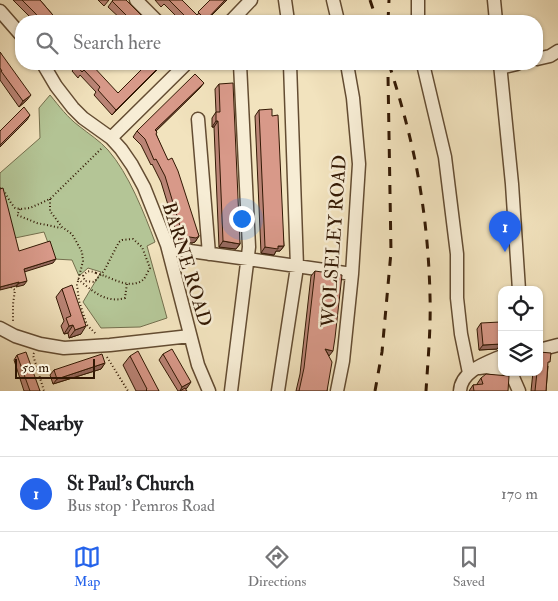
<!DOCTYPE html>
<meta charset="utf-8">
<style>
body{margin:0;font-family:"IM FELL Double Pica",serif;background:#f2f2f2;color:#202124}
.controls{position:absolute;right:15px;bottom:15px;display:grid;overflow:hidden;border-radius:10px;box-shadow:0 1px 4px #0004}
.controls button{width:45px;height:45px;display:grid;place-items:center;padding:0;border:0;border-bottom:1px solid #e0e0e0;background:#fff;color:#202124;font:25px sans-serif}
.scale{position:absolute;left:15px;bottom:12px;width:80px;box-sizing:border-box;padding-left:5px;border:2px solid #331904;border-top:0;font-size:14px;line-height:18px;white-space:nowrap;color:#331904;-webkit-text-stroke:4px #f7edd5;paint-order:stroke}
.you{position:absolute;left:241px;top:218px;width:18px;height:18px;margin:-12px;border:4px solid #fff;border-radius:50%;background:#1a73e8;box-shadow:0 0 0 8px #1a73e833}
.badge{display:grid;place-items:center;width:32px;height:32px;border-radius:50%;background:#2563eb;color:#fff;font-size:16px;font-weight:700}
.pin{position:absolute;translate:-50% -41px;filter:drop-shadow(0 1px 2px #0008)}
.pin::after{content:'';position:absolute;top:26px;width:18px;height:15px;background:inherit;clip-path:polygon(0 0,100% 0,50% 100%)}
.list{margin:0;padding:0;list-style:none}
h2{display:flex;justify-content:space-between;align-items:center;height:65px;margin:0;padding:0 20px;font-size:21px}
h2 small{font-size:16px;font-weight:400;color:#757577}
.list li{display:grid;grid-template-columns:32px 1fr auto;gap:15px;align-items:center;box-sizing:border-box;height:75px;padding:0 20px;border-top:1px solid #e0e0e0}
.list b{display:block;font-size:19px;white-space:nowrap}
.list p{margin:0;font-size:16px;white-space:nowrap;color:#757577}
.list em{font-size:16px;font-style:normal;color:#757577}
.icon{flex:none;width:28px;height:28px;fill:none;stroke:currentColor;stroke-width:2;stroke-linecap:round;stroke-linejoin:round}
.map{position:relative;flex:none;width:558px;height:391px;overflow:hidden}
.search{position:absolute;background:#fff;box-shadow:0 1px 4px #0004;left:15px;right:15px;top:15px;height:55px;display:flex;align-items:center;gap:12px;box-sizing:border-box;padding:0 18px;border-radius:20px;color:#757577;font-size:19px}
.sheet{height:140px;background:#fff}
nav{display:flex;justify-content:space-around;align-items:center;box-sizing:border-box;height:70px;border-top:1px solid #e0e0e0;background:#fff;font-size:14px;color:#757577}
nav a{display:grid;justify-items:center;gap:2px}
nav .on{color:#2563eb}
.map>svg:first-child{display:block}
</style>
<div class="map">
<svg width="558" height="391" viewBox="0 0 558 391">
<rect width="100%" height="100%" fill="#f2e3be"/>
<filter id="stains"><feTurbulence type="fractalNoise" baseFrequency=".004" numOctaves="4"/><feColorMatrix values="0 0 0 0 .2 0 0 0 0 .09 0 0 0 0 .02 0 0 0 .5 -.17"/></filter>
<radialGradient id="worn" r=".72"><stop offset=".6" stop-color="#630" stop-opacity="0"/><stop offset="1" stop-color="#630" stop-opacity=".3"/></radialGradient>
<!-- green -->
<path fill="#b4c596" stroke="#746f4d" d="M50,95C59,106 68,118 79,126C89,134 100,141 108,150C129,174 144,213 155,242L147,246L167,318L140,327L101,328L83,302L101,272L88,268L79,276L72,260L54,259L44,232L15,238L0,191V173L40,138L39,108Z"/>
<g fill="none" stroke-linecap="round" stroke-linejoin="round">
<defs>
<path id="minor" d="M136,0L157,21
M285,0L288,21
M333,0L338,21
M418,0V21
M494,0L496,21
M0,11L21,35
M231,21L251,0
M537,59L550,56L558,51
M43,64L56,86L73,108L83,118L111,138L121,149L132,165L144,187L167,245L198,365L209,391
M423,64L445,157L457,254V298L461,334L469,373
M500,64L512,184L519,290
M500,68L517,64
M198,119L209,254
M111,138L186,64
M168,248L248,259L352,274
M0,328L15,336L40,344L64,348L110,345L190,336
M539,350L558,345
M479,368L486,367L502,370
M507,372L512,375L519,391
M231,391L249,247L240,64
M278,391L297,267L290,64
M337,391L343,361L352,274L359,164L353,98L347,64
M460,391C461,371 486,363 502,356"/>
</defs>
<!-- minor casing -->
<use href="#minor" stroke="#634c32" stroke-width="15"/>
<!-- path -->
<path stroke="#331904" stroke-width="2" stroke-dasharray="1 2.5" stroke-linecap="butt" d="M0,188L4,191L11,203L15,208L20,209L30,208L50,199L103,147
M50,199V211L62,227L72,234L82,252L83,261L77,285L79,301L87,325L96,334
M20,209L17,215L37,223L61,228
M96,273C89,270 87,271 83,276L85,281L94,282L104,271L119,242L122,240L133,239L142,247L150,268C148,271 146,276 144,279C133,289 117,281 105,276
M78,279C91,290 106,304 125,298L127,283
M11,287L15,290L13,304V322
M34,353L33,355L44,391
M107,357L128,391"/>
<!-- minor -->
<use href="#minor" stroke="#f7edd5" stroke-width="12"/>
<!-- rail -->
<path stroke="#331904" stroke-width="3" stroke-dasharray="9 9" stroke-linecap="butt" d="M370,0L377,21
M388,21L389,0
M389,64C399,95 408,127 415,160C424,204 429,250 430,296C431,328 428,359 426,391
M375,391L382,352L391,252L388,75"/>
<!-- path-bridge -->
<path stroke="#331904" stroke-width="2" stroke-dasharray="1 2.5" stroke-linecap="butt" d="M96,273L105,276"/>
</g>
<!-- wall -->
<path fill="#ba8476" stroke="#331904" d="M13,0H40L58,21H34Z
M98,0H109L104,6Z
M113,0L147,21H123L108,7Z
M155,0H182L197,15L210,0H227L206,21H198L195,18L192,21H179L180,20L164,4L161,7Z
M0,52L27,100L19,107L0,80Z
M78,64L118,93L162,64L159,68L112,115L94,95L96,92L80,75L78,78L72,71Z
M219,84L240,244L236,249L219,247L214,127H212V118L216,112L215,89Z
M200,88L156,131V134L199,236L195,242L192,243L179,241L161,182L152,164L151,165L141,145L133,137L137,131Z
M259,110L272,116L284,246L280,251H276L274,255L261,253L255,116Z
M315,271L328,356L327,391H296L300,374L311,276Z
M62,289L81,334L69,338L68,333L64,334L61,326L64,321L56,297Z
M481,323L501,344L497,349L479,350L477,329Z
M163,354L187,388L185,389L187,391H178L159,360Z
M17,355L40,391H24L14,360Z
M130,356L159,391H136L123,365Z
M105,363L101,369L53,384L50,375L54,370Z
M548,366L546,391H531L533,372H539Z
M481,378L508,391H469L473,385H477V384Z"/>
<!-- shaded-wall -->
<path fill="#976b60" stroke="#331904" d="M225,0H227L206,21H205Z
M162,64L159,68L112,115L116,110Z
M204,83L200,88L151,136L155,130Z
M31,95L27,100L19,107L23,101Z
M30,115L27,120L0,147V145Z
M216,121H218L214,127H212Z
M183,236H199L195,242L192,243L179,241Z
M223,241L240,244L236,249L219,247Z
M284,246L280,251H276L274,255L261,253L265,247Z
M56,259L53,263L21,273L24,269Z
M27,281L24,285L16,287L19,283Z
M19,282L16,286L0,290V287Z
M73,325L68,333L64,334L69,326Z
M86,326L81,334L69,338L75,330Z
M501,344L497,349L479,350L483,345Z
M325,349L333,351L329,356Z
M105,363L101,369L53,384L57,379Z
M191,382L187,388L181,391H180L182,387Z"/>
<!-- building -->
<path fill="#d89989" stroke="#331904" d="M22,0H40L58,21H42L35,13Z
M113,0H126L147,21H132L112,1Z
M169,0H182L197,15L191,21H185L182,18L184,15Z
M210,0H225L206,20L198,12Z
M0,52L31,95L23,101L1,71H2L0,68Z
M78,64H91L118,93L147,64H162L116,110L98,90L100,87L84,70L82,72L76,65Z
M195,74L204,83L155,130L157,132L156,134L168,160L172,158L178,171L199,236L196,238L183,236L165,176L156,159L154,160L145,139L137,131Z
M233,83L240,244L223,241L218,121H216V112H220L219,84Z
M24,107L30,115L0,145V131Z
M272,109V116L278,115L284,246H278V249L265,247L259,110Z
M3,188L19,251L50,241L56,259L24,269L27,281L19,283V282L0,287V189Z
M315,271L342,275L335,338L333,351L325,349L332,362L327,391H299L304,368Z
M72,285L86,326L75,330L73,325L69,326L66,318L71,316L62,289Z
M500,322L501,344L483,345L481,323Z
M172,349L191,382L182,387L163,354Z
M138,351L159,391H147L146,390L147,389L130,356Z
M26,352L40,391H30L17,355Z
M539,352L551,353L550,362H548L546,391H535L537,372H539Z
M102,354L105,363L57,379L54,370Z
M486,374L509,376L508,391H474L473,385L483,384L481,378Z
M185,388L187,391H180Z"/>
<g text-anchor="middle" stroke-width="5" stroke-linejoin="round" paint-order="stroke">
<!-- street labels -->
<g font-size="19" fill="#331904" stroke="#f7edd5">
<text transform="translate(333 241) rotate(-86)" y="7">WOLSELEY ROAD</text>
<text transform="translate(188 264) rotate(73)" y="7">BARNE ROAD</text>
</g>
</g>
<rect width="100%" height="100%" filter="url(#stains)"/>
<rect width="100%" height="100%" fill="url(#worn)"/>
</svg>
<div class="controls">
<button><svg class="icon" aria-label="locate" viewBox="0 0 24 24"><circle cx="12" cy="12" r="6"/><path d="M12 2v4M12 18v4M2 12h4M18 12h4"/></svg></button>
<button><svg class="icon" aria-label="layers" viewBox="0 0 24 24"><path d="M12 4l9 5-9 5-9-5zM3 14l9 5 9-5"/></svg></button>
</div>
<div class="scale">50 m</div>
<div class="you"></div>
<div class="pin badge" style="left:505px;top:252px">1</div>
<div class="search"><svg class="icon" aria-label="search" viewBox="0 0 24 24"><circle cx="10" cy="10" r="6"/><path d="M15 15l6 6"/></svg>Search here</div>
</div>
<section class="sheet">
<h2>Nearby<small></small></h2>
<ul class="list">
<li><span class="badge">1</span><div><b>St Paul's Church</b><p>Bus stop · Pemros Road</p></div><em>170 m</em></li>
</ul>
</section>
<nav>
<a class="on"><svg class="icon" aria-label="map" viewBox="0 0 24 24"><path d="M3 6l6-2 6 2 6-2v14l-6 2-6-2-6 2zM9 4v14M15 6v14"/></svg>Map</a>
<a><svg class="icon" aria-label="directions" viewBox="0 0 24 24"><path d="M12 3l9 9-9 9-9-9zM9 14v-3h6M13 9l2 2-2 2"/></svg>Directions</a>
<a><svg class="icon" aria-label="saved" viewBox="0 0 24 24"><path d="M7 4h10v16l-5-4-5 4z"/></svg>Saved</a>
</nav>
